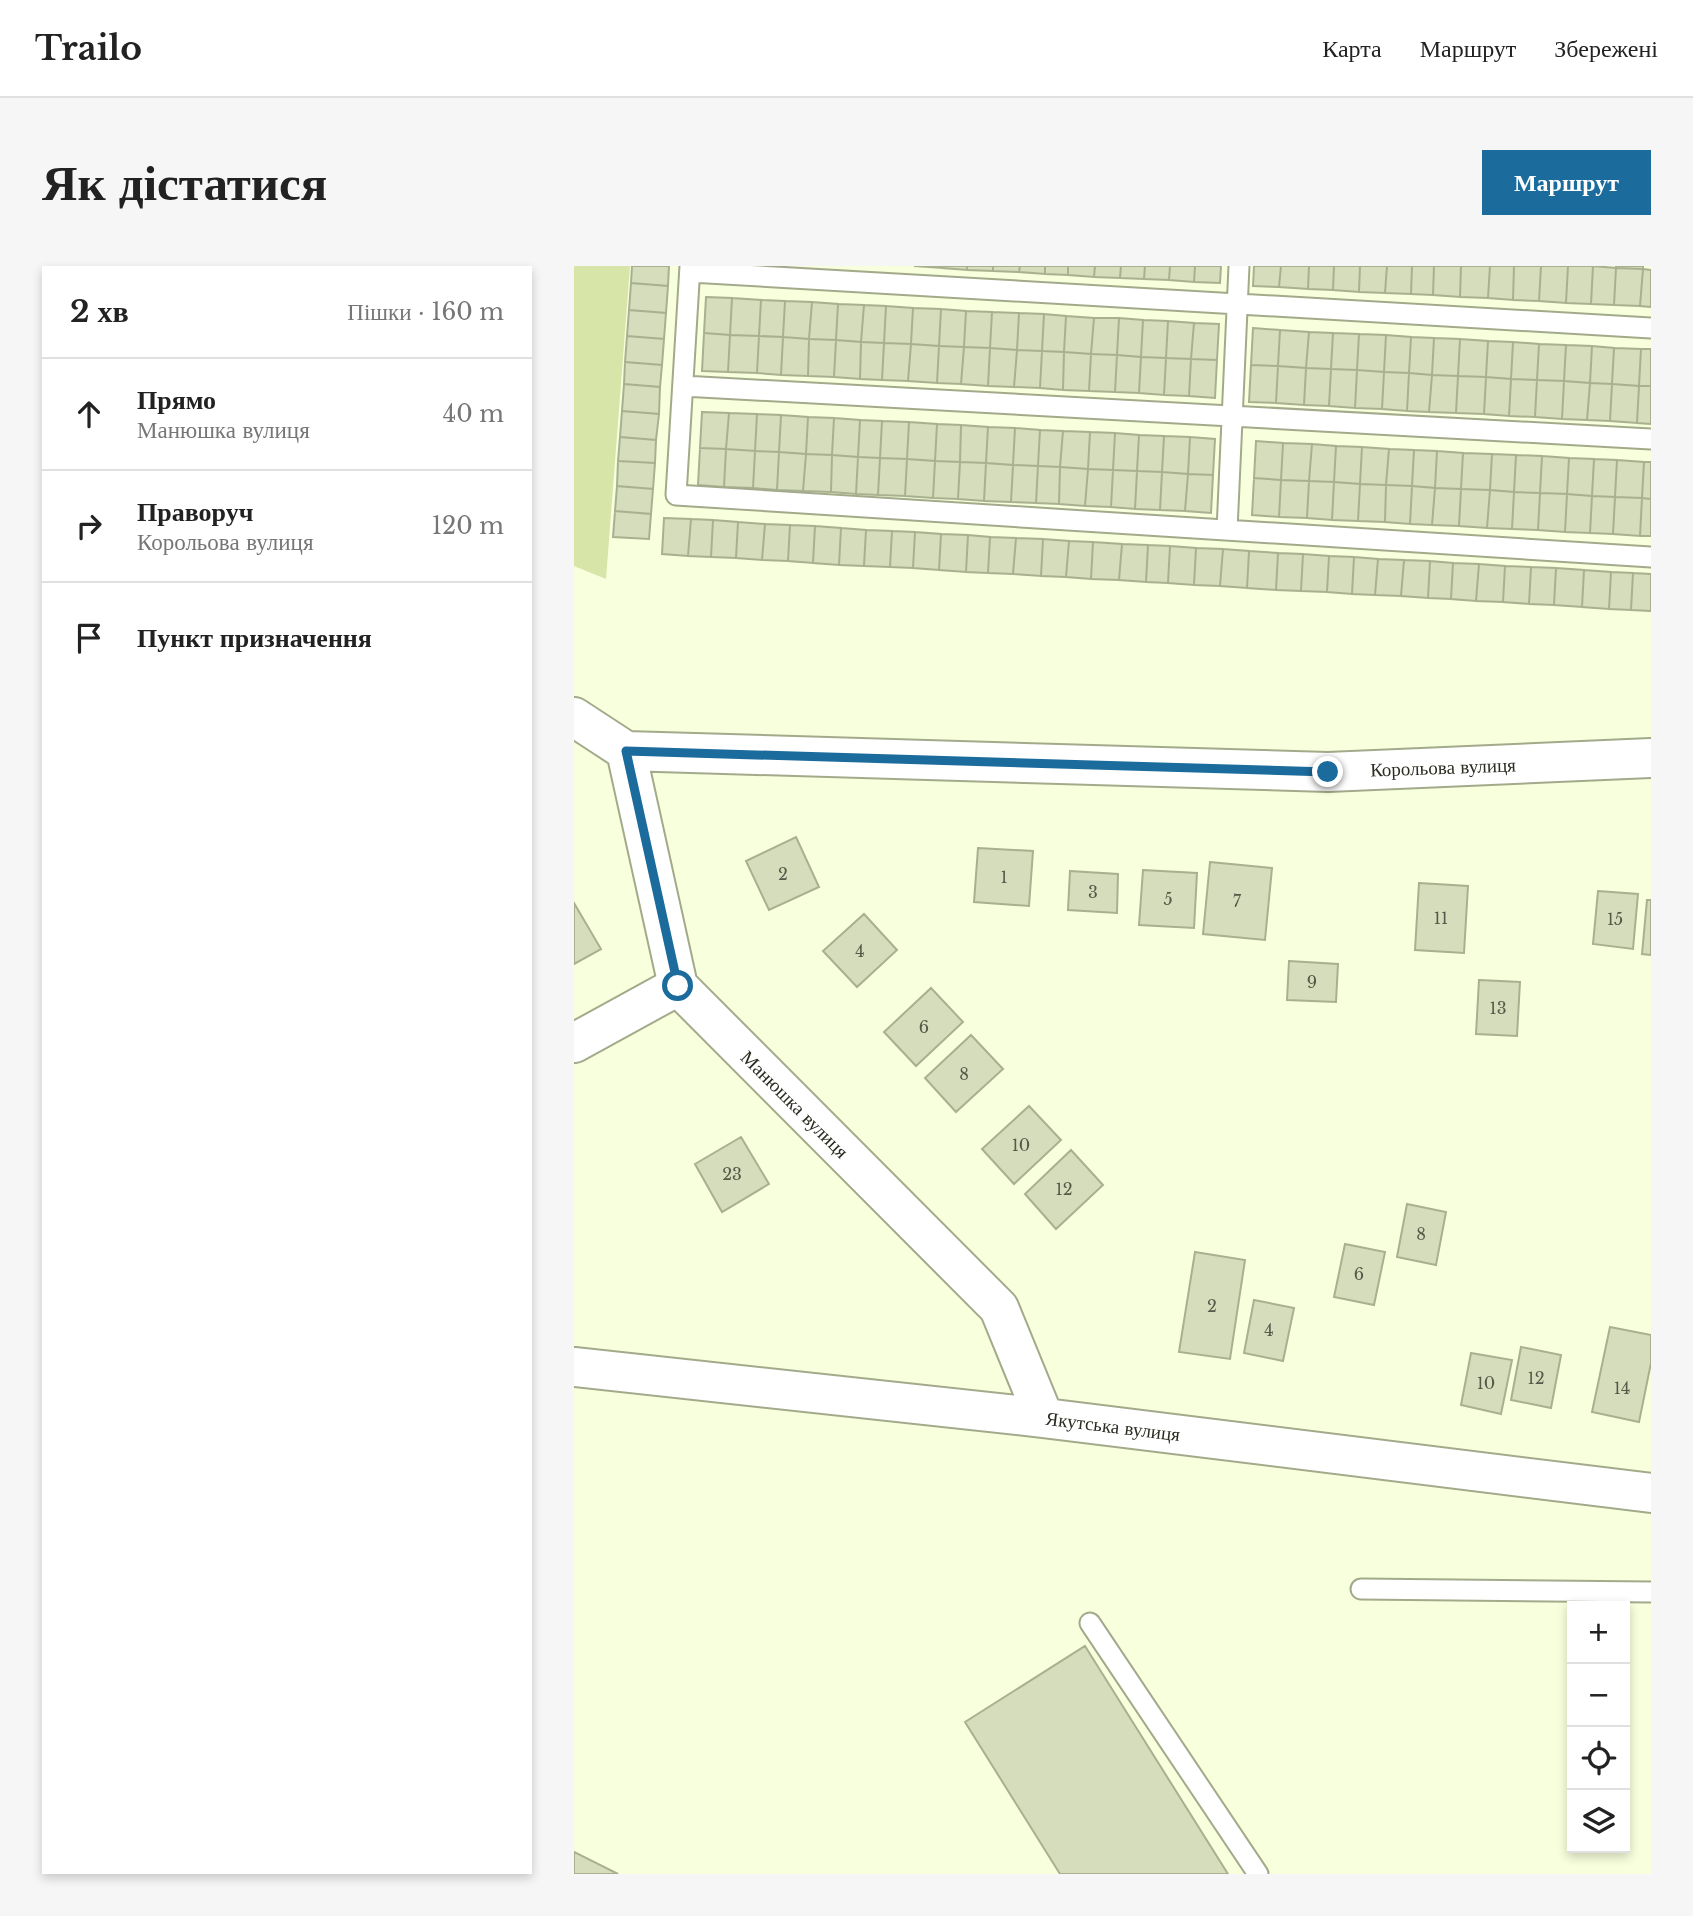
<!DOCTYPE html>
<html lang="uk">
<meta charset="utf-8">
<style>
body{margin:0;font-family:"Libre Baskerville",serif;background:#f6f6f6;color:#222}
.controls{position:absolute;right:21px;bottom:21px;display:grid;overflow:hidden;border-radius:0px;box-shadow:0 4px 10px #0003}
.controls button{width:63px;height:63px;display:grid;place-items:center;padding:0;border:0;border-bottom:2px solid #e0e0e0;background:#fff;color:#222;font:35px sans-serif}
.stop{position:absolute;width:21px;height:21px;margin:-16px;border:5px solid #1b6b9d;border-radius:50%;background:#fff}
.stop.end{background:#1b6b9d;border-color:#fff;box-shadow:0 2px 7px #0008}
.list{margin:0;padding:0;list-style:none}
h2{display:flex;justify-content:space-between;align-items:center;height:91px;margin:0;padding:0 28px;font-size:30px}
h2 small{font-size:23px;font-weight:400;color:#767676}
.list li{display:grid;grid-template-columns:46px 1fr auto;gap:21px;align-items:center;box-sizing:border-box;height:112px;padding:0 28px;border-top:2px solid #e0e0e0}
.list b{display:block;font-size:26px;white-space:nowrap}
.list p{margin:0;font-size:23px;white-space:nowrap;color:#767676}
.list em{font-size:23px;font-style:normal;color:#767676}
.icon{flex:none;width:38px;height:38px;fill:none;stroke:currentColor;stroke-width:2;stroke-linecap:round;stroke-linejoin:round}
.map{position:relative;flex:none;width:1077px;height:1608px;overflow:hidden;border-radius:0px}
header{display:flex;align-items:center;gap:42px;box-sizing:border-box;height:98px;padding:0 35px;background:#fff;border-bottom:2px solid #e0e0e0}
header strong{font-size:33px}
nav{display:flex;gap:38px;margin-inline-start:auto;font-size:24px}
.intro{display:flex;align-items:center;justify-content:space-between;box-sizing:border-box;height:168px;padding:0 42px}
h1{margin:0;font-size:49px}
.button{padding:18px 32px;border-radius:0px;background:#1b6b9d;color:#fff;font-size:24px;font-weight:700}
main{display:flex;gap:42px;padding:0 42px}
aside{flex:1;background:#fff;border-radius:0px;box-shadow:0 4px 10px #0003}
.map>svg:first-child{display:block}
</style>
<header>
<strong>Trailo</strong>
<nav><a>Карта</a><a>Маршрут</a><a>Збережені</a></nav>
</header>
<div class="intro"><h1>Як дістатися</h1><a class="button">Маршрут</a></div>
<main>
<aside>
<h2>2 хв<small>Пішки · 160 m</small></h2>
<ul class="list">
<li><svg class="icon" aria-label="ahead" viewBox="0 0 24 24"><path d="M12 20V5M6 11l6-6 6 6"/></svg><div><b>Прямо</b><p>Манюшка вулиця</p></div><em>40 m</em></li>
<li><svg class="icon" aria-label="right" viewBox="0 0 24 24"><path d="M7 20v-9h11M14 6l5 5-5 5"/></svg><div><b>Праворуч</b><p>Корольова вулиця</p></div><em>120 m</em></li>
<li><svg class="icon" aria-label="arrive" viewBox="0 0 24 24"><path d="M6 21V4h12l-3 4 3 4H6"/></svg><div><b>Пункт призначення</b></div></li>
</ul>
</aside>
<div class="map">
<svg width="1077" height="1608" viewBox="0 0 1077 1608">
<rect width="100%" height="100%" fill="#f7ffdd"/>
<!-- green -->
<path fill="#d7e5a9" d="M0,0H56L32,313L0,300Z"/>
<!-- building -->
<path fill="#d5ddbc" stroke="#a8b090" stroke-width="2" d="M58,0H95L94,20L57,17Z
M340,0H368V2Z
M368,0H393V4L368,2Z
M393,0H419V5L393,4Z
M419,0H446L445,6L419,5Z
M446,0H471V8L445,6Z
M471,0H494V9L471,8Z
M494,0H521L520,11L494,9Z
M521,0H547L546,12L520,11Z
M547,0H571L570,13L546,12Z
M571,0H596L595,14L570,13Z
M596,0H621L620,16L595,14Z
M621,0H647L646,17L620,16Z
M680,0H707L705,21L679,20Z
M707,0H735L734,23L705,21Z
M735,0H760L759,24L734,23Z
M760,0H786L785,26L759,24Z
M786,0H813L811,27L785,26Z
M813,0H838L837,28L811,27Z
M838,0H860L859,29L837,28Z
M860,0H887L886,31L859,29Z
M887,0H916L914,32L886,31Z
M916,0H940L939,34L914,32Z
M940,0H967L965,35L939,34Z
M967,0H994L992,37L965,35Z
M994,0H1019L1017,38L992,37Z
M1019,0L1042,2L1040,39L1017,38Z
M1042,0H1069V3L1042,2Z
M1042,2L1069,3L1066,40L1040,39Z
M1069,3L1077,4V41L1066,40Z
M57,17L94,20L92,47L55,44Z
M132,31L158,32L156,69L130,67Z
M158,32L187,34L185,70L156,69Z
M187,34L211,35L209,71L185,70Z
M211,35L238,36L235,73L209,71Z
M238,36L264,38L262,74L235,73Z
M264,38L290,39L287,76L262,74Z
M290,39L312,40L310,77L287,76Z
M312,40L339,42L337,78L310,77Z
M339,42L367,43L365,80L337,78Z
M367,43L392,45L390,81L365,80Z
M55,44L92,47L90,73L53,70Z
M392,45L418,46L416,82L390,81Z
M418,46L445,47L443,84L416,82Z
M445,47L470,48L468,85L443,84Z
M470,48L492,50L490,86L468,85Z
M492,50L520,52L517,88L490,86Z
M520,52H545L543,89L517,88Z
M545,52L569,54L567,91L543,89Z
M569,54L594,55L592,92L567,91Z
M594,55L620,57L617,93L592,92Z
M620,57L645,58L643,94L617,93Z
M679,62L706,64L704,100L677,99Z
M706,64L735,66L732,102L704,100Z
M735,66L759,67L757,103L732,102Z
M130,67L156,69L154,106L128,105Z
M759,67L785,68L783,104L757,103Z
M785,68L812,69L810,106L783,104Z
M156,69L185,70L183,107L154,106Z
M812,69L837,71L835,107L810,106Z
M53,70L90,73L88,99L51,96Z
M185,70L209,71L207,109L183,107Z
M209,71L235,73L234,110L207,109Z
M837,71L860,72L858,109L835,107Z
M860,72L886,73L884,110L858,109Z
M235,73L262,74L260,111L234,110Z
M886,73L914,75L912,111L884,110Z
M262,74L287,76L286,113L260,111Z
M914,75L939,76L937,113L912,111Z
M287,76L310,77L308,114L286,113Z
M939,76L965,78L963,114L937,113Z
M310,77L337,78L334,115L308,114Z
M337,78L365,80L363,117L334,115Z
M965,78L992,79L990,115L963,114Z
M992,79L1018,80L1016,117L990,115Z
M365,80L390,81L387,118L363,117Z
M1018,80L1040,82L1038,118L1016,117Z
M390,81L416,82L414,120L387,118Z
M416,82L443,84L440,121L414,120Z
M1040,82L1067,83L1065,120L1038,118Z
M1067,83H1077V120H1065Z
M443,84L468,85L466,122L440,121Z
M468,85L490,86L489,124L466,122Z
M490,86L517,88L515,125L489,124Z
M517,88L543,89L541,126L515,125Z
M543,89L567,91L565,127L541,126Z
M567,91L592,92L590,129L565,127Z
M592,92L617,93L615,130L590,129Z
M617,93L643,94L641,132L615,130Z
M51,96L88,99L86,121L50,118Z
M677,99L704,100L702,137L675,136Z
M704,100L732,102L730,139L702,137Z
M732,102L757,103L755,140L730,139Z
M757,103L783,104L781,142L755,140Z
M783,104L810,106L808,143L781,142Z
M810,106L835,107L833,145L808,143Z
M835,107L858,109L855,146L833,145Z
M858,109L884,110L882,147L855,146Z
M884,110L912,111L910,148L882,147Z
M912,111L937,113L935,150L910,148Z
M937,113L963,114L961,151L935,150Z
M963,114L990,115L988,153L961,151Z
M990,115L1016,117L1013,154L988,153Z
M1016,117L1038,118L1036,155L1013,154Z
M50,118L86,121L85,148L48,145Z
M1038,118L1065,120L1063,157L1036,155Z
M1065,120H1077V158L1063,157Z
M48,145L85,148L82,174L46,171Z
M128,146L155,147L152,183L126,182Z
M155,147L183,148L181,185L152,183Z
M183,148L207,149L205,186L181,185Z
M207,149L234,151L232,188L205,186Z
M234,151L260,152L258,189L232,188Z
M260,152L286,154L284,191L258,189Z
M286,154L308,155L306,192L284,191Z
M308,155L335,156L333,193L306,192Z
M335,156L363,158L361,195L333,193Z
M363,158L387,159L386,196L361,195Z
M387,159L414,161L412,197L386,196Z
M414,161L441,162L439,199L412,197Z
M441,162L466,164L464,200L439,199Z
M466,164L489,165L486,201L464,200Z
M489,165L516,166L514,203L486,201Z
M516,166L541,167L539,204L514,203Z
M541,167L565,169L563,205L539,204Z
M565,169L590,170L588,206L563,205Z
M590,170L616,171L614,208L588,206Z
M46,171L82,174L81,197L44,195Z
M616,171L641,173L639,209L614,208Z
M682,175L709,177L707,214L680,212Z
M709,177L738,178L735,215L707,214Z
M738,178L762,180L760,216L735,215Z
M762,180L788,181L786,218L760,216Z
M788,181L815,183L812,219L786,218Z
M126,182L152,183L150,221L124,219Z
M152,183L181,185L179,222L150,221Z
M815,183L840,184L838,220L812,219Z
M840,184L863,185L861,222L838,220Z
M181,185L205,186L203,224L179,222Z
M863,185L889,187L887,223L861,222Z
M205,186L232,188L229,225L203,224Z
M889,187L918,188L916,224L887,223Z
M232,188L258,189L257,226L229,225Z
M918,188L942,189L940,226L916,224Z
M258,189L284,191L282,228L257,226Z
M942,189L968,190L966,227L940,226Z
M968,190L995,192L993,228L966,227Z
M284,191L306,192L304,229L282,228Z
M306,192L333,193L331,230L304,229Z
M995,192L1020,193L1018,230L993,228Z
M333,193L361,195L359,232L331,230Z
M1020,193L1043,194L1041,231L1018,230Z
M1043,194L1070,196L1068,232L1041,231Z
M44,195L81,197L79,223L43,220Z
M361,195L386,196L384,233L359,232Z
M386,196L412,197L410,235L384,233Z
M1070,196H1077V233L1068,232Z
M412,197L439,199L437,236L410,235Z
M439,199L464,200L462,237L437,236Z
M464,200L486,201L485,238L462,237Z
M486,201L514,203L511,240L485,238Z
M514,203L539,204L537,241L511,240Z
M539,204L563,205L561,243L537,241Z
M563,205L588,206L586,244L561,243Z
M588,206L614,208L611,245L586,244Z
M614,208L639,209L637,247L611,245Z
M680,212L707,214L705,251L678,249Z
M707,214L735,215L733,252L705,251Z
M735,215L760,216L758,254L733,252Z
M760,216L786,218L784,255L758,254Z
M786,218L812,219L811,256L784,255Z
M812,219L838,220L836,258L811,256Z
M43,220L79,223L77,248L41,245Z
M838,220L861,222L858,259L836,258Z
M861,222L887,223L885,260L858,259Z
M887,223L916,224L913,262L885,260Z
M916,224L940,226L938,263L913,262Z
M940,226L966,227L964,264L938,263Z
M966,227L993,228L991,266L964,264Z
M993,228L1018,230L1016,267L991,266Z
M1018,230L1041,231L1039,268L1016,267Z
M1041,231L1068,232L1066,270L1039,268Z
M1068,232L1077,233V270H1066Z
M41,245L77,248L75,273L39,271Z
M90,252L117,253L114,290L88,288Z
M117,253L139,254L137,291L114,290Z
M139,254L164,256L162,292L137,291Z
M164,256L191,258L188,294L162,292Z
M191,258L216,259L214,295L188,294Z
M216,259L241,260L239,297L214,295Z
M241,260L267,262L265,299L239,297Z
M267,262L292,264L290,300L265,299Z
M292,264L318,265L316,301L290,300Z
M318,265L341,266L339,302L316,301Z
M341,266L367,268L365,304L339,302Z
M367,268L394,269L392,306L365,304Z
M394,269L416,271L414,307L392,306Z
M416,271L442,272L439,308L414,307Z
M442,272L469,273L467,310L439,308Z
M469,273L495,275L492,311L467,310Z
M495,275L519,276L517,313L492,311Z
M519,276L548,278L545,314L517,313Z
M548,278L574,279L572,316L545,314Z
M574,279L596,280L594,317L572,316Z
M596,280L622,282L620,319L594,317Z
M622,282L649,283L646,320L620,319Z
M649,283L675,285L673,322L646,320Z
M675,285L704,287L702,324L673,322Z
M704,287L729,288L727,325L702,324Z
M729,288L755,290L753,326L727,325Z
M755,290L780,291L778,328L753,326Z
M780,291L804,293L801,329L778,328Z
M804,293L830,294L827,330L801,329Z
M830,294L856,295L854,332L827,330Z
M856,295L879,297L877,333L854,332Z
M879,297L905,298L902,335L877,333Z
M905,298L931,300L929,336L902,335Z
M931,300L957,301L955,338L929,336Z
M957,301L982,302L980,339L955,338Z
M982,302L1010,304L1008,341L980,339Z
M1010,304L1037,306L1035,343L1008,341Z
M1037,306L1059,307L1057,344L1035,343Z
M1059,307L1077,308V345L1057,344Z
M222,571L245,621L195,644L172,595Z
M404,582L459,585L455,640L400,636Z
M636,596L698,602L691,674L629,668Z
M569,604L623,607L620,662L565,659Z
M496,605L544,608L543,647L494,644Z
M845,617L894,620L890,687L841,684Z
M1024,625L1064,628L1059,683L1019,678Z
M1073,634H1077V689L1068,688Z
M0,637L27,683L0,698Z
M290,648L323,684L283,721L249,685Z
M715,695L764,698L762,736L713,734Z
M905,714L946,716L943,770L902,768Z
M357,722L389,756L342,800L310,766Z
M397,769L429,803L382,846L351,812Z
M455,840L487,874L440,918L408,883Z
M167,871L195,918L148,946L121,898Z
M497,884L529,919L482,963L451,928Z
M833,938L872,946L862,999L823,991Z
M771,978L811,986L800,1039L760,1031Z
M621,986L671,994L656,1093L605,1086Z
M680,1034L720,1042L709,1095L670,1087Z
M1036,1061L1077,1069V1097L1065,1156L1018,1146Z
M947,1081L987,1089L977,1142L937,1134Z
M897,1087L938,1094L927,1148L887,1139Z
M511,1380L654,1608H486L391,1456Z
M0,1586L44,1608H0Z"/>
<g fill="none" stroke-linecap="round" stroke-linejoin="round">
<defs>
<path id="service" d="M116,0L102,229L1077,291
M116,6L1077,62
M109,120L1077,173
M653,264L665,0
M787,1323L1077,1326
M516,1357L684,1608"/>
<path id="minor" d="M0,451L52,485L754,506L1077,492
M52,485L104,720L425,1042L470,1152
M0,777L104,720
M0,1101L470,1152L1077,1227"/>
</defs>
<!-- service casing -->
<use href="#service" stroke="#a3aa8b" stroke-width="23"/>
<!-- minor casing -->
<use href="#minor" stroke="#a3aa8b" stroke-width="42"/>
<!-- service -->
<use href="#service" stroke="#fff" stroke-width="19"/>
<!-- minor -->
<use href="#minor" stroke="#fff" stroke-width="38"/>
</g>
<g fill="none" stroke-linecap="round" stroke-linejoin="round">
<!-- route -->
<path stroke="#1b6b9d" stroke-width="9" d="M104,720L52,485L754,506"/>
</g>
<g text-anchor="middle" stroke-width="5" stroke-linejoin="round" paint-order="stroke">
<!-- number labels -->
<g font-size="16" fill="#555948">
<text x="209" y="614">2</text>
<text x="430" y="617">1</text>
<text x="519" y="632">3</text>
<text x="594" y="639">5</text>
<text x="663" y="641">7</text>
<text x="867" y="658">11</text>
<text x="1041" y="659">15</text>
<text x="286" y="691">4</text>
<text x="738" y="722">9</text>
<text x="924" y="748">13</text>
<text x="350" y="767">6</text>
<text x="390" y="814">8</text>
<text x="447" y="885">10</text>
<text x="158" y="914">23</text>
<text x="490" y="929">12</text>
<text x="847" y="974">8</text>
<text x="785" y="1014">6</text>
<text x="638" y="1046">2</text>
<text x="695" y="1070">4</text>
<text x="962" y="1118">12</text>
<text x="912" y="1123">10</text>
<text x="1048" y="1128">14</text>
</g>
<!-- street labels -->
<g font-size="19" fill="#2a2d21" stroke="#fff">
<text transform="translate(869 501) rotate(-2)" y="7">Корольова вулиця</text>
<text transform="translate(221 838) rotate(45)" y="7">Манюшка вулиця</text>
<text transform="translate(539 1160) rotate(7)" y="7">Якутська вулиця</text>
</g>
</g>
</svg>
<div class="controls">
<button>+</button>
<button>−</button>
<button><svg class="icon" aria-label="locate" viewBox="0 0 24 24"><circle cx="12" cy="12" r="6"/><path d="M12 2v4M12 18v4M2 12h4M18 12h4"/></svg></button>
<button><svg class="icon" aria-label="layers" viewBox="0 0 24 24"><path d="M12 4l9 5-9 5-9-5zM3 14l9 5 9-5"/></svg></button>
</div>
<div class="stop" style="left:104px;top:720px"></div>
<div class="stop end" style="left:754px;top:506px"></div>
</div>
</main>
